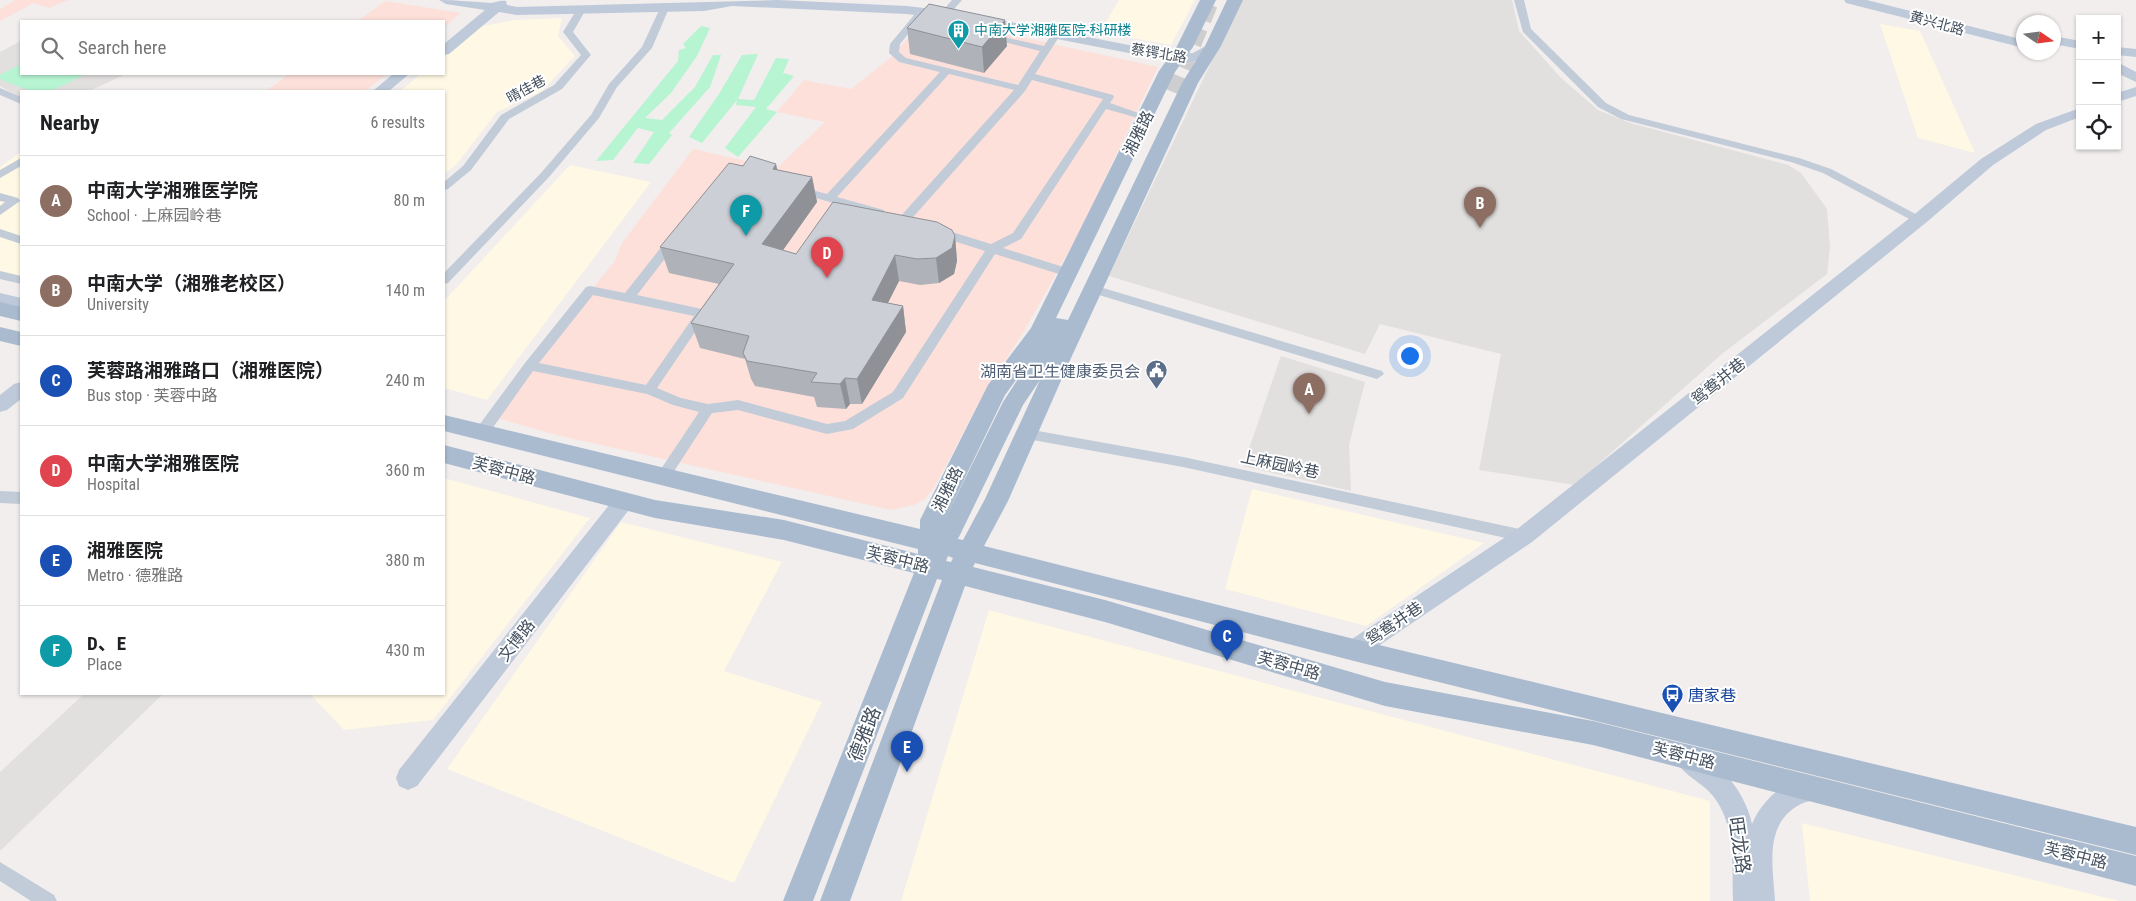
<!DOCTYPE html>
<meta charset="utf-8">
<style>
body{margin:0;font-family:"Roboto Condensed","Noto Sans SC",sans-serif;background:#f2f2f2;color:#202124}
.controls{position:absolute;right:15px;top:15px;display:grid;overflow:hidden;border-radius:0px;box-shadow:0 1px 4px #0004}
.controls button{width:45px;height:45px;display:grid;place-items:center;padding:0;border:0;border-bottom:1px solid #e0e0e0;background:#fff;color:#202124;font:25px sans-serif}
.compass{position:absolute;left:2016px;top:15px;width:45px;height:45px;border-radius:50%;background:#fff;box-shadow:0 1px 4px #0004;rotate:103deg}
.you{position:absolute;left:1409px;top:355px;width:18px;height:18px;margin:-12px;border:4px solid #fff;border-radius:50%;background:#1a73e8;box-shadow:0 0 0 8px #1a73e833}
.badge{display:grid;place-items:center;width:32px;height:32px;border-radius:50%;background:#035df5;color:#fff;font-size:16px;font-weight:700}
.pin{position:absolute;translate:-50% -41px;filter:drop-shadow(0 1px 2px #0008)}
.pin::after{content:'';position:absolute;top:26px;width:18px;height:15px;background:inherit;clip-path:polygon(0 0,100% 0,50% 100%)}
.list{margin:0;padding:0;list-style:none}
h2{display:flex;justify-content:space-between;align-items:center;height:65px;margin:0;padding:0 20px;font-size:21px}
h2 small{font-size:16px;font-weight:400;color:#757577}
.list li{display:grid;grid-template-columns:32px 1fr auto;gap:15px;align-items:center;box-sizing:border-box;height:90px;padding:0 20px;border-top:1px solid #e0e0e0}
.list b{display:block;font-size:19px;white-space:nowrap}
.list p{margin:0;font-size:16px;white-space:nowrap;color:#757577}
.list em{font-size:16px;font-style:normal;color:#757577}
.icon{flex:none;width:28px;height:28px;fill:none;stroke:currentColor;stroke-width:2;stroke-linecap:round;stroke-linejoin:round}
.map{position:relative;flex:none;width:2136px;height:901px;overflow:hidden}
.search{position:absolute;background:#fff;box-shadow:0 1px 4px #0004;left:20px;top:20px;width:425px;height:55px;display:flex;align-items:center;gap:12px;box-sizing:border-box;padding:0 18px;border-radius:0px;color:#757577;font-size:19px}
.panel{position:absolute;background:#fff;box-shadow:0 1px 4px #0004;left:20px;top:90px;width:425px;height:605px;border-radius:0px}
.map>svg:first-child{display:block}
</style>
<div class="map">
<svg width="2136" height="901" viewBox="0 0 2136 901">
<rect width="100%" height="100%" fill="#f1eeed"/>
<!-- commercial -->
<path fill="#fef8e4" d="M1119,0H1195L1171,45L1100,32Z
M562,18L558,36L575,56L542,91L497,112L456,165L444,174V91H400L421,74H444V55L470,33L483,26L514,20Z
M1880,24L1920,31L1975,153L1918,138Z
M21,152V282L0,276V167Z
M570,165L651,182L487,400L444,388V301Z
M444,478L590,518L433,720L344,730L310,694H444Z
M1252,489L1484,543L1366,626L1225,589Z
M621,522L782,562L724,671L822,702L734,883L447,769Z
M989,610L1710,801V901H901Z
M1802,823L2120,901H1810Z"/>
<!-- education -->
<path fill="#e2dfdf" d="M1241,0H1512L1519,31L1560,77L1598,110L1630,123L1788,165L1801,173L1827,209L1830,247L1827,274L1723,353L1575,485L1479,470L1501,354L1380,324L1365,354L1109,276Z
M21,41V74H126L89,91H21V98L0,86V52Z
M1281,356L1365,382L1349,445L1351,491L1243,466Z
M84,694H163L0,851V772Z"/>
<!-- medical -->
<path fill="#fee0da" d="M12,0H68L49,8L34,3L0,21V9L14,1Z
M385,1L461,13L444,27V21H358Z
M925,16L1158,67L1081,229L1023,333L984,393L934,488L925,499L914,505L891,510L556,435L497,418L588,294L614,262L622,243L693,149L777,168L825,122L777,112L804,80L851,89L894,55Z
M289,74H387L365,91H266Z"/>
<!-- green -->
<path fill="#b6f4d2" d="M701,26L710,28L697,56L671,93L645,118L662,120L695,87L713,55H721L710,87L669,133L672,135L649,164L633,163L654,132L638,128L613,160L596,161L678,61L679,50L686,48L683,44Z
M758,54L738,99L754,100L776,58L789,59L783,73L794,76L766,109L777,112L738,157L725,148L756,107L736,105L737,100L702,143L689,137L719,94L742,55Z
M21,64V74H85C44,96 43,97 0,79V75Z"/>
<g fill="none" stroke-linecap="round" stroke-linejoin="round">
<!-- primary-tunnel -->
<path stroke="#ceced0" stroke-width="17" stroke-dasharray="17 9" stroke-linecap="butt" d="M1173,92L1211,0"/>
<!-- street -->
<path fill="#c2ccd8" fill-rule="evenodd" d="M952,0H962L948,16H942L940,14Z
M1514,0H1524L1531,29L1606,103L1629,115L1799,158L1831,169L1925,219L1923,222H1915L1823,173L1791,162L1621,119L1598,107L1523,32Z
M661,6L669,8L652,48L617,87L599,118L549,177L448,283L444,284V273L541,173L591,115L609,84L642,47Z
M577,9L585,11L573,32L591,55L589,57L562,89L509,119L471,170L448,189L444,190V182L463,166L501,115L554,85L581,55L563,32Z
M919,9L927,11L900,44L899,52L906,58L1018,85L1040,51L985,37V33L1044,46L1053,32L1056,31L1061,34L1035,74L1113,95L1114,97L1110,103L1150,117L1145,120L1106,109L1021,239L1003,248L1073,270L1075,273L1073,276H1065L995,254L903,398L853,429L827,434L738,410L712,413L669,479H659L657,475L699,412L673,405L647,394L533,371L487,436H477L475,432L477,428L525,363L586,287L590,286L625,293L670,236L674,235L680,239L637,295L702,309L708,313L657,388L681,398L708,404L738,400L827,424L845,421L893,392L985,251L935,235V229L939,228L991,244L1013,233L1103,99L1032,80L1025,91L907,224H899V218L1014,90L949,74L837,197L884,210V216H876L793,191V187L797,186L827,194L940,72L899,62L889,53L890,44ZM593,295L694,316L646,385L539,363Z
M0,88L21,97V104L0,95Z
M21,158V166L0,178V170Z
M0,193L18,198L20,201L0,215V206L5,202L0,201Z
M0,229L21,236V244L0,237Z
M0,271L21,276V284L0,279Z
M1093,285L1382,371L1384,374L1377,379L1089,292L1087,289L1089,286Z
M1027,429L1183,457L1524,530L1529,532L1531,536L1529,540L1524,542L1183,467L1027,439L1020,434Z
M0,491L21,492V504L0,503Z
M0,862L54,895L57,901H31L0,881Z"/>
<!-- secondary -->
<path fill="#bec9d9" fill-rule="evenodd" d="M439,0C457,0 474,2 491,3C496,3 499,0 506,1L507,5L517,7L778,0L907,6L949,11L956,15L949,19L907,14L732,6L704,11L517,15L499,12L449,54L444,55V44L485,10L446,4Z
M1844,0H1867L2024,40V48L1846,3Z
M980,16L1180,55L1193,53L1213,42L1220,46L1202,60L1180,63L975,23L973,20L975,17Z
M2054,36L2080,41V49L2054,44Z
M2117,47L2136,49V57L2117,55Z
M2117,62L2136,72V82L2117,73Z
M393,74H409L389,91H373Z
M2136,87V96L2117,102V93Z
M2080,108V117L2046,130L1993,165L1928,221L1532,542L1362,657L1354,660L1346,657L1343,650L1346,643L1516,530L1916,213L1981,159L2036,124Z
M0,293L21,298V310L0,305Z
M21,382V399L7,410L0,412V395L14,384Z
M624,493L631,495L634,501L631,507L417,786L408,790L399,786L396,778L399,770L617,495Z
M1687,748C1719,760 1745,791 1752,824C1762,799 1793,769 1823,781L1826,789L1823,797C1816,800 1807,801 1801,804C1763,823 1773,867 1775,901H1733C1732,867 1736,824 1713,796C1702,782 1682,775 1675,759L1678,751Z"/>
<!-- primary -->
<path fill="#aabbd0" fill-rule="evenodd" d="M1200,0H1216L1193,47L1175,72L1056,318L1068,320L1182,83L1205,46L1227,0H1243L1221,46L1198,83L1071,358L1008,501L984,546L1354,639L2136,827V855L1354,661L975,563L973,567L1105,600L1385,682L1593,721L2136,856V886L1593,745L1385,706L1105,622L965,586L850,901H820L942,580L937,579L813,901H783L914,573L784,540L655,518L444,463V445L655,500L784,520L918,554V549L444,431V415L920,529V520L988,385L1031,328L1159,71L1177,46ZM1027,365L1003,402L944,521L1005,395ZM1040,380L985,499L963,540L958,539L1023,405ZM948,556L953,558L951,562L946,561Z
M0,302L21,307V321L0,316Z
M0,327L21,332V346L0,341Z"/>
</g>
<!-- wall -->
<path fill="#afb2b8" d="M907,28L1007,46L984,73L910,54Z
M777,170L812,177L817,202L783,250L796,254L955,236L957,261L954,274L939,283L920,285L899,281L888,303L903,306L906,332L862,404H850L846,409L817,407L814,397L755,386L751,379L745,359L700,348L691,323L719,284L669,273L660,247Z"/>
<!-- shaded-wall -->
<path fill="#8f9196" d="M1005,20L1007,46L984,73L982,47Z
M776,164L782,190L773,169Z
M812,177L817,202L769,270L762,244Z
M955,236L957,261L954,274L939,283L936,258Z
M895,255L899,281L876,326L872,300Z
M903,306L906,332L862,404L857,379Z
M845,378L850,404L846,409L840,384Z"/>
<!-- building -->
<path fill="#cccfd6" stroke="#8f9196" d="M929,4L1005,20L982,47L907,28Z
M750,156L776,164L773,169L812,177L762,244L796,254L833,202L937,222L952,230L955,236L952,248L936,258L917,259L895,255L872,300L903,306L857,379L845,378L840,384L811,382L817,373L747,361L743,353L749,336L691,323L734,264L660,247L729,163L743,166Z"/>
<!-- icons -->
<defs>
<symbol id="building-pin" viewBox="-11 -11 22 30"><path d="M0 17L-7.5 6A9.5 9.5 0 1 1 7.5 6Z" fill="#0f9aa8" stroke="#fff"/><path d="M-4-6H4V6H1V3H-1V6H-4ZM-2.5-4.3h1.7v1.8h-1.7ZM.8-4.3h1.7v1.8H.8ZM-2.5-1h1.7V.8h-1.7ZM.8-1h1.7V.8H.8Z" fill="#fff"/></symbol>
<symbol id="civic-pin" viewBox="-11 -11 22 30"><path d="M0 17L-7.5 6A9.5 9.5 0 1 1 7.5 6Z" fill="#5c6f8a" stroke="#fff"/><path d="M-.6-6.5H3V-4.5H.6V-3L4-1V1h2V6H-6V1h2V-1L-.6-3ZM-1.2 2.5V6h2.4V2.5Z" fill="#fff"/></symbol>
<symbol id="bus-pin" viewBox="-11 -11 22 30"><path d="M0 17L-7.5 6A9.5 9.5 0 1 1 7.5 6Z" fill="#1a4fb4" stroke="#fff"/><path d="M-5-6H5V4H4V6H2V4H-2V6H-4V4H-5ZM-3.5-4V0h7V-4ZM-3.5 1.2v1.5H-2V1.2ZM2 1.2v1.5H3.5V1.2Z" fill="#fff"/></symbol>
</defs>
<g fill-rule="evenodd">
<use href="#building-pin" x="946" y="18" width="25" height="34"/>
<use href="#civic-pin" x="1144" y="358" width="25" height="34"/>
<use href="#bus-pin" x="1660" y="682" width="25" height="34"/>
</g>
<g text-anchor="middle" stroke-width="4" stroke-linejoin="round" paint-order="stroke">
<!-- far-street labels -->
<g font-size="14" fill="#44505e" stroke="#fff">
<text transform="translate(1937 23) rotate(15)" y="5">黄兴北路</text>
<text transform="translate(1159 53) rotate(9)" y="5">蔡锷北路</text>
<text transform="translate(526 89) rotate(-29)" y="5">晴佳巷</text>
</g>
<!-- far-culture labels -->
<g font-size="14" fill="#0d838f" stroke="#fff" text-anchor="start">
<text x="974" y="35">中南大学湘雅医院-科研楼</text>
</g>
<!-- street labels -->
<g font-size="16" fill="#44505e" stroke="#fff">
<text transform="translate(1138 133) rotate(-64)" y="6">湘雅路</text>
<text transform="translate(1718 381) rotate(-39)" y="6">鸳鸯井巷</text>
<text transform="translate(1280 464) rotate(12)" y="6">上麻园岭巷</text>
<text transform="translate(504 470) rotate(15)" y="6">芙蓉中路</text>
<text transform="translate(947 489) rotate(-64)" y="6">湘雅路</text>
<text transform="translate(898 559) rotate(14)" y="6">芙蓉中路</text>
<text transform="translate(1394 623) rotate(-34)" y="6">鸳鸯井巷</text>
<text transform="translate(516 640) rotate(-52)" y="6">文博路</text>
<text transform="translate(1289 665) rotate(16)" y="6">芙蓉中路</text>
<text transform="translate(1684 755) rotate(14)" y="6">芙蓉中路</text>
<text transform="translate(2076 855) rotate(14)" y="6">芙蓉中路</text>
</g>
<!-- service labels -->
<g font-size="16" fill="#4e5e75" stroke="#fff" text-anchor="end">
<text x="1140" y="377">湖南省卫生健康委员会</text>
</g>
<!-- transit labels -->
<g font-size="16" fill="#164399" stroke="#fff" text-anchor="start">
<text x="1688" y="701">唐家巷</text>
</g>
<!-- near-street labels -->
<g font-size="19" fill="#44505e" stroke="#fff">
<text transform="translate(864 734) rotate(-69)" y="7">德雅路</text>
<text transform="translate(1740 845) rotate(82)" y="7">旺龙路</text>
</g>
</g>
</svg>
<div class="controls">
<button>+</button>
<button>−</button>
<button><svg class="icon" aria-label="locate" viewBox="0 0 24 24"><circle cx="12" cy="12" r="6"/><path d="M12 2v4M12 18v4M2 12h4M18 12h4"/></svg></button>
</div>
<svg class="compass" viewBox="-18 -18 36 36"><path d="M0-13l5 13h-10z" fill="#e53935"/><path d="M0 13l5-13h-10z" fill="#757577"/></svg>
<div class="you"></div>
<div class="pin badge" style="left:1309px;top:414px;background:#8d6e63">A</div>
<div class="pin badge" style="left:1480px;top:228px;background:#8d6e63">B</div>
<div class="pin badge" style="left:1227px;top:661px;background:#1a4fb4">C</div>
<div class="pin badge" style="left:827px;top:278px;background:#e0444e">D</div>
<div class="pin badge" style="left:907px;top:772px;background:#1a4fb4">E</div>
<div class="pin badge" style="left:746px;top:236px;background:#0f9aa8">F</div>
<div class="search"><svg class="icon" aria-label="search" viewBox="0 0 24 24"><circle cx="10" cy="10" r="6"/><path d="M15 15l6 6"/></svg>Search here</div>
<section class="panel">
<h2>Nearby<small>6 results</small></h2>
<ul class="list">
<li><span class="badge" style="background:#8d6e63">A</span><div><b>中南大学湘雅医学院</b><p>School · 上麻园岭巷</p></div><em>80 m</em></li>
<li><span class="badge" style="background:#8d6e63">B</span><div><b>中南大学（湘雅老校区）</b><p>University</p></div><em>140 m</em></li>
<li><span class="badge" style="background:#1a4fb4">C</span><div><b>芙蓉路湘雅路口（湘雅医院）</b><p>Bus stop · 芙蓉中路</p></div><em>240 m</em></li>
<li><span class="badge" style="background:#e0444e">D</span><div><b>中南大学湘雅医院</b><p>Hospital</p></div><em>360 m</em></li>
<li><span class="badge" style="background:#1a4fb4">E</span><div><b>湘雅医院</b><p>Metro · 德雅路</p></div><em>380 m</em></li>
<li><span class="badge" style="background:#0f9aa8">F</span><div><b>D、E</b><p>Place</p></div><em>430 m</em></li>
</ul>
</section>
</div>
